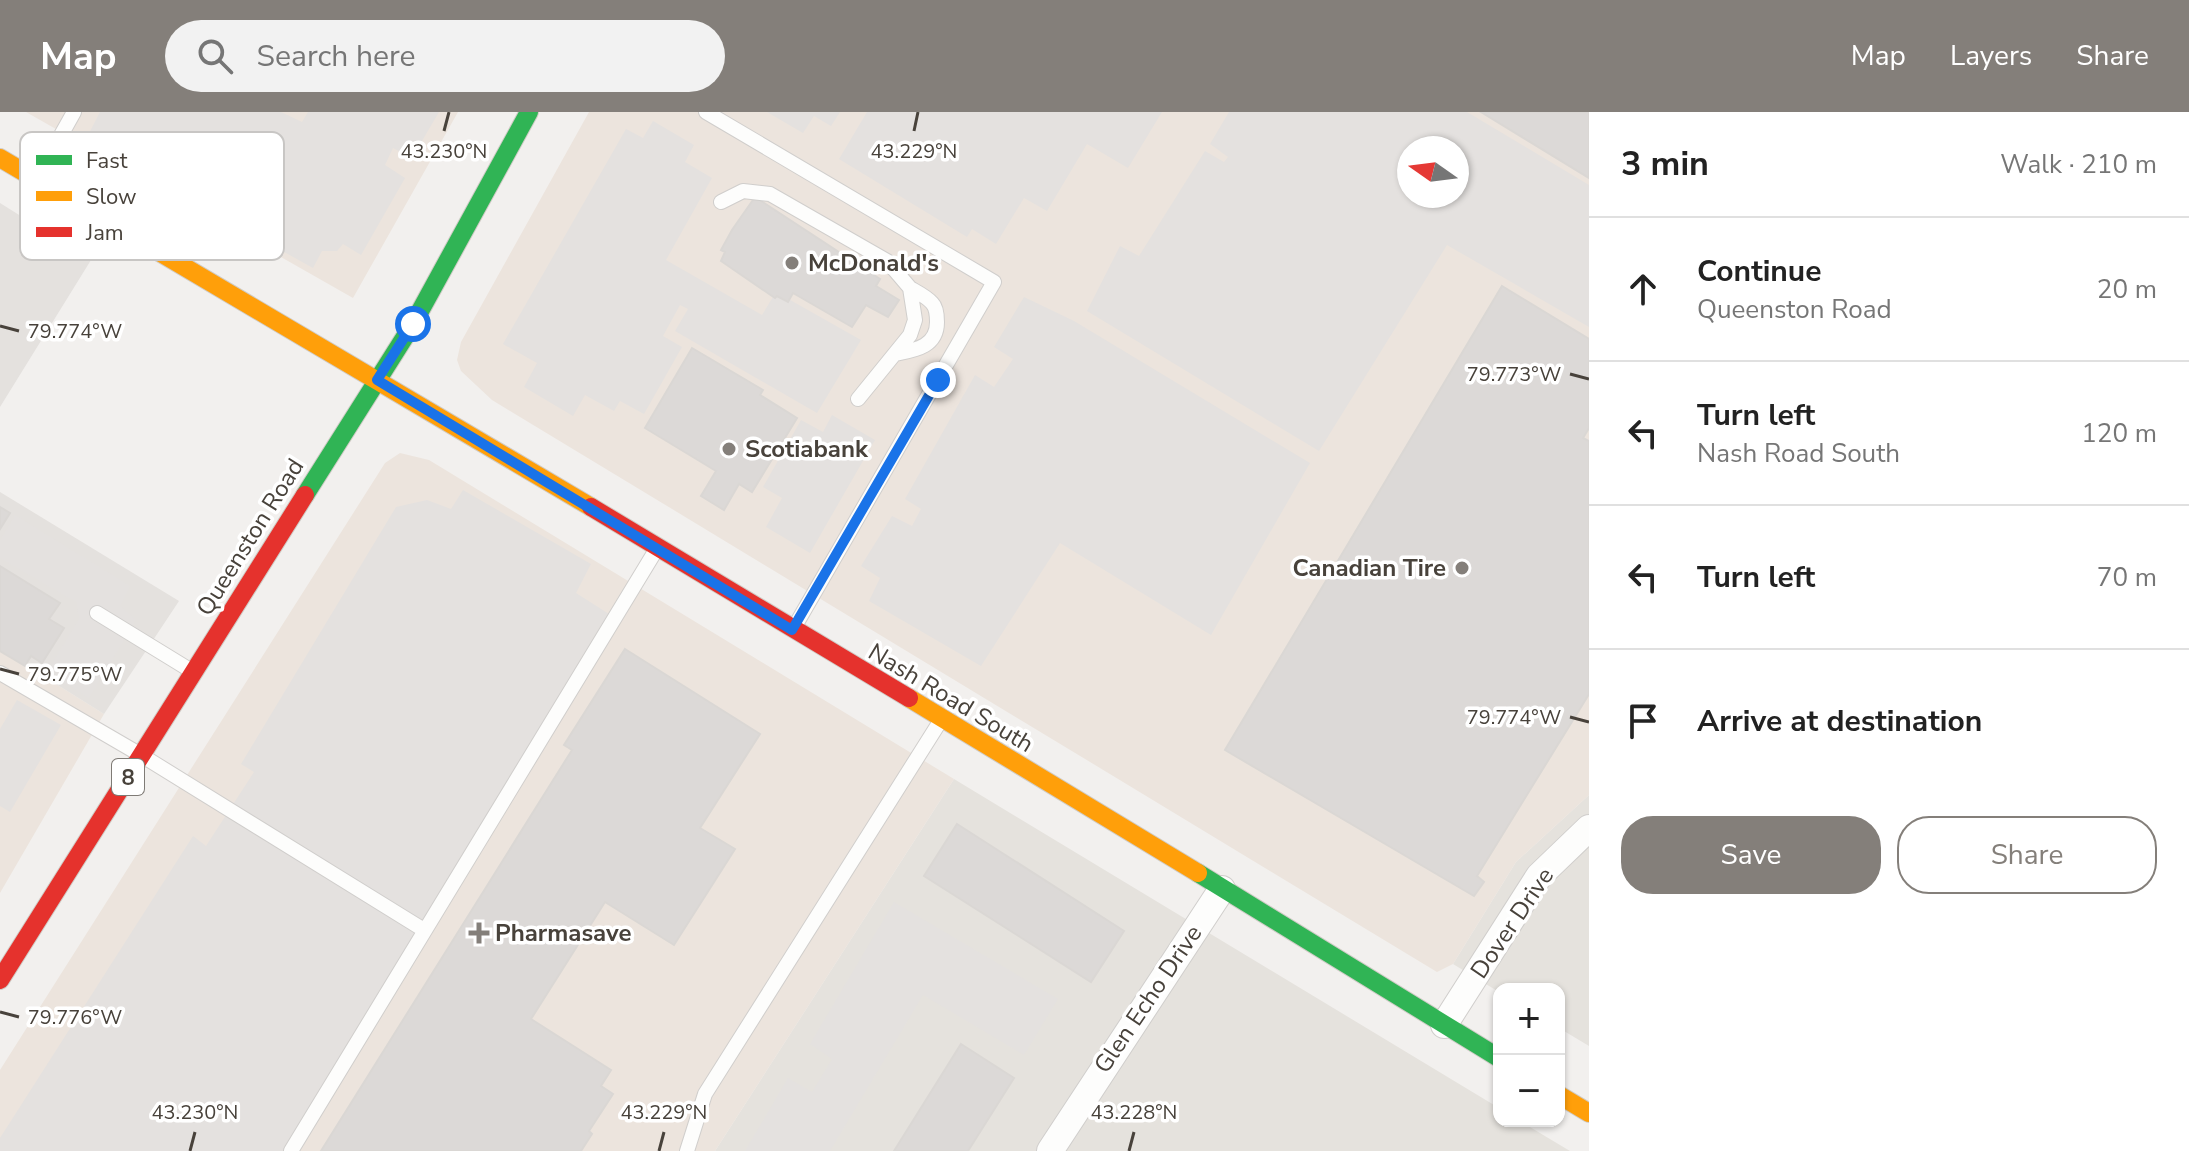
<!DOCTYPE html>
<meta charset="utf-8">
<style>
body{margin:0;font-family:"Nunito Sans",sans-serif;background:#f2f2f2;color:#222}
.controls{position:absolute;right:24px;bottom:24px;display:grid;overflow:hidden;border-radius:16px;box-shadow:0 2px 6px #0004}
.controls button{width:72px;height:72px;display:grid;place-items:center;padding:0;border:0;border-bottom:2px solid #e0e0e0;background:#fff;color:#222;font:40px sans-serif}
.compass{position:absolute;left:1397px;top:24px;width:72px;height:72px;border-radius:50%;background:#fff;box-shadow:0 2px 6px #0004;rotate:284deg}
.stop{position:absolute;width:24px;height:24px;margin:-18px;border:6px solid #1a73e8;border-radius:50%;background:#fff}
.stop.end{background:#1a73e8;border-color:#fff;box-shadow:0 2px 8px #0008}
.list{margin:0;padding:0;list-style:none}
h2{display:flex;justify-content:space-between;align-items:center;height:104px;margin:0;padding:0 32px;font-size:34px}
h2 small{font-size:26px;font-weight:400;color:#767676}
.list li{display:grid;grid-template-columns:52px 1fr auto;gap:24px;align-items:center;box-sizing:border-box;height:144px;padding:0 32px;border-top:2px solid #e0e0e0}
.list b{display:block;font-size:30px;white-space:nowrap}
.list p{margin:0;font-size:26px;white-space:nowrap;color:#767676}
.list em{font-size:26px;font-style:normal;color:#767676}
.actions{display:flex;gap:16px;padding:24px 32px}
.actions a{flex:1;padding:18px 0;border:2px solid #847f7a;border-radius:32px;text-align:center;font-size:28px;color:#847f7a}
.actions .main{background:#847f7a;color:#fff}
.icon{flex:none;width:44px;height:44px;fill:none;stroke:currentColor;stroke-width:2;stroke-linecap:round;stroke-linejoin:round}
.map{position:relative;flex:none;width:1589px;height:1039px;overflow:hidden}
header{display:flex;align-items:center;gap:48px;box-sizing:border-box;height:112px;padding:0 40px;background:#847f7a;color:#fff}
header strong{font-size:38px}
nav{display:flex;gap:44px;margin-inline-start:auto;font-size:28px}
.search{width:560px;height:72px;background:#f2f2f2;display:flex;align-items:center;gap:20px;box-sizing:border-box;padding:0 28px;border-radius:44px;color:#767676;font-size:30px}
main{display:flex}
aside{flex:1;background:#fff}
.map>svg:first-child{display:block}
</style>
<header>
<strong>Map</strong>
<div class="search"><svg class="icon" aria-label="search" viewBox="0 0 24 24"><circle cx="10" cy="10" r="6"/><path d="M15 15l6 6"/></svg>Search here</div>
<nav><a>Map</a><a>Layers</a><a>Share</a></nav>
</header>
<main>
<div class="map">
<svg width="1589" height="1039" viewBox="0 0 1589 1039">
<rect width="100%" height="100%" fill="#f2f0ee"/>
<!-- residential -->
<path fill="#e5e2dd" d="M954,667L1499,996V1009H1520L1570,1039H715Z
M1589,683V934L1559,916V877H1499V880L1453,852L1516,750Z"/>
<!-- commercial -->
<path fill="#ece4dd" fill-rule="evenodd" d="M26,0H458L353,186Z
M589,0H1589V683L1516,750L1453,852L1437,860L492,288L461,259L457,248L461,230ZM1409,36H1457V84H1409Z
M400,341L429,348L954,667L715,1039H0V958L385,351Z
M0,537L104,602L0,781Z"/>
<!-- industrial -->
<path fill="#e4e1de" d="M0,91L91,148L0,295Z
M0,380L179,489L104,602L0,537Z"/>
<!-- parking -->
<path fill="#e4e1df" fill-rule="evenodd" d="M100,0H281L302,10L308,0H439L412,46L393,36L385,53L405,66L361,143L343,132L337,139H322L313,156L85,29Z
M767,0H840L831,14L814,4L803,21Z
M867,0H1162L1128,56L1087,32L1047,99L1024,86L996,132L972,117L967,125L839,47Z
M1229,0H1467L1589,73V215L1447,133L1319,339L1087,199L1120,134L1139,144L1205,39L1224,50L1228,45L1210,32ZM1409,36H1457V84H1409Z
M653,9L694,33L685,50L712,66L666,148L762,203L776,180L861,228L817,301L675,219L688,197L680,193L663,224L682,235L644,302L620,289L614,299L585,283L573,304L524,275L537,251L503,232L626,17L643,26Z
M1024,185L1074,209L1310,351L1211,523L1060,431L981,554L869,489L880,466L861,454L892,404L912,414L921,397L905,387L975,263L994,275L1013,247L994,235Z
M832,303L875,328L810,441L766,415L782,386L763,375L801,308L823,320Z
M463,378L591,452L576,481L620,509L300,1039H0V1026L193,724L206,734L254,660L241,652L396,395L427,388L451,397Z
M15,403L130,474L120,494L136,508L89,586L47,560L79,507L76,490L0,446V428Z
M17,588L61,613L10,700L0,694V617Z
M894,790L1058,887L1024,943L923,883L830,1039H745L788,966L812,980L832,947L810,932Z"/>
<!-- building -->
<path fill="#dcd9d7" stroke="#dad7d4" stroke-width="2" d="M1481,0H1589V66Z
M755,85L880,167L876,174L899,188L888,205L866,193L852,215L793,181L788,190L777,184L775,186L721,149L725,140L721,138L732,118Z
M1502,174L1589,227V316L1583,326L1589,329V582L1477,764L1484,770L1474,784L1225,638Z
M692,236L763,278L760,283L797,306L752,380L739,372L724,398L701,384L716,359L645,316Z
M0,395L10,401L0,417Z
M0,454L60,491L49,507L64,516L42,551L31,544L25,554L0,539Z
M625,537L760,622L700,716L735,737L674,833L605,790L531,907L611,958L601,974L613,982L589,1019L592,1022L581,1039H321L572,638L564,633Z
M957,712L1124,819L1091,870L924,764Z
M961,932L1014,966L968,1039H894Z"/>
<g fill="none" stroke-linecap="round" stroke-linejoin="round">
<defs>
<path id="lane" d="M706,0L994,170L795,514
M37,66L74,0
M721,90L743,79L770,82L887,149L910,176L915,208L910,223L858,287
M895,242C915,238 937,235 937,210C937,204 936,195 932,191C927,185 917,180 910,176
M97,501L190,558
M0,561L141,643L424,818
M291,1039L656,438
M687,1039L705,982L941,608"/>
<path id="street" d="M1444,913L1539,764L1589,716
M1050,1039L1222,777"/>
<path id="fast" d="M305,383L413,212L529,0
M1198,761L1499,946"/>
<path id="slow" d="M0,46L591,395
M909,586L1198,761
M1559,983L1589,1001"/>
<path id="jam" d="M591,395L909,586
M0,868L305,383"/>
</defs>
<!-- lane casing -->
<use href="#lane" stroke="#d0cecc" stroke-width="16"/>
<!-- street casing -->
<use href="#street" stroke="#d0cecc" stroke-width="28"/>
<!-- fast casing -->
<use href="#fast" stroke="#d0ccc6" stroke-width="20"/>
<!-- slow casing -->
<use href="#slow" stroke="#d0ccc6" stroke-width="20"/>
<!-- jam casing -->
<use href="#jam" stroke="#d0ccc6" stroke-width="20"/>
<!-- lane -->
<use href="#lane" stroke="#fdfdfc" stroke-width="14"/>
<!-- street -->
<use href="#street" stroke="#fdfdfc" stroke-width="26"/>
<!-- fast -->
<use href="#fast" stroke="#30b455" stroke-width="18"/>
<!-- slow -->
<use href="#slow" stroke="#ff9f0a" stroke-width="18"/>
<!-- jam -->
<use href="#jam" stroke="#e5322d" stroke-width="18"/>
</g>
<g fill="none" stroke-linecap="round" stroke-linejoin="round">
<!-- route -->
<path stroke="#1a73e8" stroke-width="10" d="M413,212L377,268L792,518L938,268"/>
</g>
<!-- ticks -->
<path fill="none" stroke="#48423b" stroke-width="3" d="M444,19L449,0M914,19L918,0M0,214L19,219M1570,262L1589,267M0,557L19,562M1570,605L1589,610M0,900L19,905M190,1039L195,1020M659,1039L664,1020M1129,1039L1134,1020"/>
<!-- markers -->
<g fill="#847f7a" stroke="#fff" stroke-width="3">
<circle cx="792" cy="151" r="8"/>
<circle cx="729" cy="337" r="8"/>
<circle cx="1462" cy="456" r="8"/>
<path d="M475 809h8v8h8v8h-8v8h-8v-8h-8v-8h8z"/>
</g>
<g text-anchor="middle" stroke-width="7" stroke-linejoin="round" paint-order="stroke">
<!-- shield labels -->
<rect fill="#fff" stroke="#7f7b76" stroke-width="2" x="112" y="647" width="32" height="36" rx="6"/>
<g font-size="22" font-weight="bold" fill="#48423b">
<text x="128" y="673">8</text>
</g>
<!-- poi labels -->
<g font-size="24" font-weight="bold" fill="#48423b" stroke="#fff" text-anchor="start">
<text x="808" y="159">McDonald's</text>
<text x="745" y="345">Scotiabank</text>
<text x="1446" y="464" text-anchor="end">Canadian Tire</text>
<text x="495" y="829">Pharmasave</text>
</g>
<!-- street labels -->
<g font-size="24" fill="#48423b" stroke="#fff">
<text transform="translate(250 425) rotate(-58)" y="8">Queenston Road</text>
<text transform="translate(951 586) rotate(31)" y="8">Nash Road South</text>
<text transform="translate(1512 811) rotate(-56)" y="8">Dover Drive</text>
<text transform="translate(1148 887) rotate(-56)" y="8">Glen Echo Drive</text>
</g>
</g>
<!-- legend -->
<rect x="20" y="20" width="264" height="128" rx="12" fill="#fff" stroke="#c8c6c4" stroke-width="2"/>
<rect x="36" y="43" width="36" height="10" fill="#30b455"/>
<rect x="36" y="79" width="36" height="10" fill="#ff9f0a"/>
<rect x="36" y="115" width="36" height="10" fill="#e5322d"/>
<g font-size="22" fill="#48423b">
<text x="86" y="56">Fast</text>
<text x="86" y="92">Slow</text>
<text x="86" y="128">Jam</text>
</g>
<g font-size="20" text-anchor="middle" fill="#48423b" stroke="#fff" stroke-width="7" stroke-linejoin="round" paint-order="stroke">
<text x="444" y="46">43.230°N</text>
<text x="914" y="46">43.229°N</text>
<text x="75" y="226">79.774°W</text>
<text x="1514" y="269">79.773°W</text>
<text x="75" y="569">79.775°W</text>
<text x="1514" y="612">79.774°W</text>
<text x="75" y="912">79.776°W</text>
<text x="195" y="1007">43.230°N</text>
<text x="664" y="1007">43.229°N</text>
<text x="1134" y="1007">43.228°N</text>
</g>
</svg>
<div class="controls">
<button>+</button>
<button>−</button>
</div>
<svg class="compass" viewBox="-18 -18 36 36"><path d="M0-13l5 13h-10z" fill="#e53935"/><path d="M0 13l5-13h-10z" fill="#767676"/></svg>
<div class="stop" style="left:413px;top:212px"></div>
<div class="stop end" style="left:938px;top:268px"></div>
</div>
<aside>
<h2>3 min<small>Walk · 210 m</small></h2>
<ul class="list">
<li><svg class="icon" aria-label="ahead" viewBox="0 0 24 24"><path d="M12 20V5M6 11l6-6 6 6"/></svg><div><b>Continue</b><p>Queenston Road</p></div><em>20 m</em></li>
<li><svg class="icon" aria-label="left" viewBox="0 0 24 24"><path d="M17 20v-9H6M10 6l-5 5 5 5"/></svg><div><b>Turn left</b><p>Nash Road South</p></div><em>120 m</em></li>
<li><svg class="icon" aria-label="left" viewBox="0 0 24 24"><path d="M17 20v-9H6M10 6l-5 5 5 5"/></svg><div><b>Turn left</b></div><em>70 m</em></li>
<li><svg class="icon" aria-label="arrive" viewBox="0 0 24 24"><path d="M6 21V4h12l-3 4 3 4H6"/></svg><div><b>Arrive at destination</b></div></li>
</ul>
<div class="actions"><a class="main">Save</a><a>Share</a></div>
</aside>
</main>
